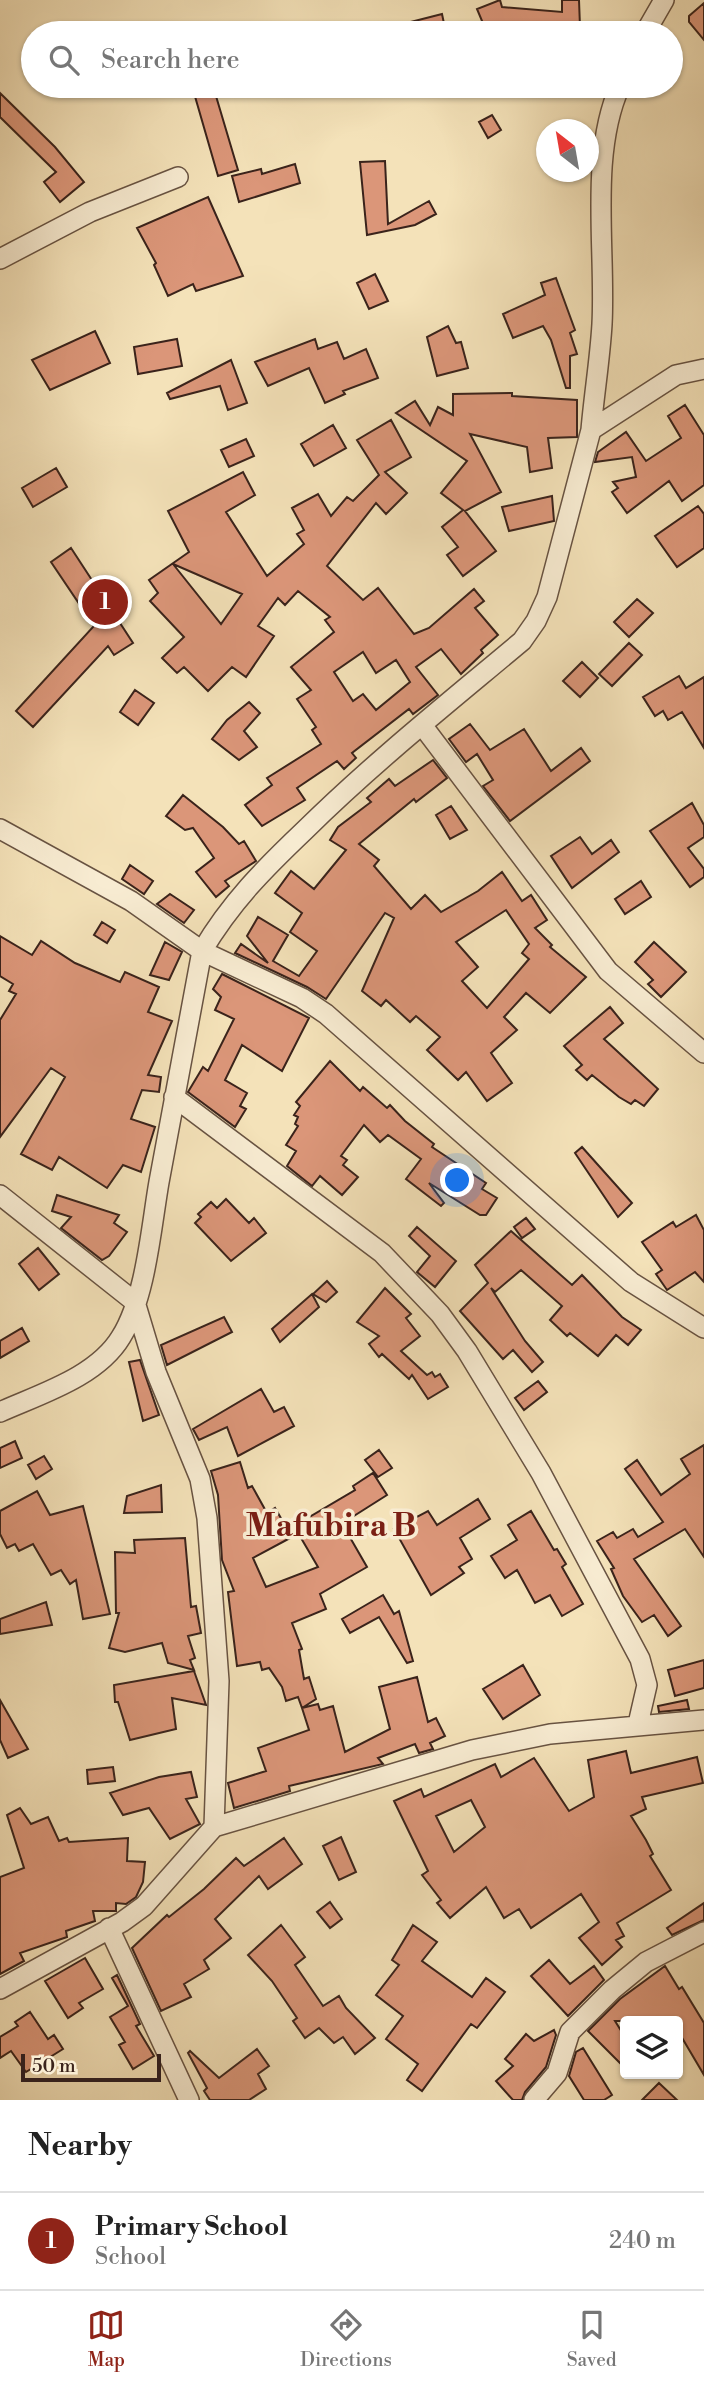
<!DOCTYPE html>
<style>
body{margin:0;font-family:"Libre Bodoni",serif;background:#f2f2f2;color:#222}
.controls{position:absolute;right:21px;bottom:21px;display:grid;overflow:hidden;border-radius:7px;box-shadow:0 2px 5px #0004}
.controls button{width:63px;height:63px;display:grid;place-items:center;padding:0;border:0;border-bottom:2px solid #e0e0e0;background:#fff;color:#222;font:35px sans-serif}
.compass{position:absolute;left:536px;top:119px;width:63px;height:63px;border-radius:50%;background:#fff;box-shadow:0 2px 5px #0004;rotate:329deg}
.scale{position:absolute;left:21px;bottom:18px;width:140px;box-sizing:border-box;padding-left:7px;border:4px solid #3a231b;border-top:0;font-size:19px;line-height:24px;white-space:nowrap;color:#3a231b;-webkit-text-stroke:5px #f8ecd2;paint-order:stroke}
.you{position:absolute;left:458px;top:1181px;width:24px;height:24px;margin:-18px;border:5px solid #fff;border-radius:50%;background:#1a73e8;box-shadow:0 0 0 10px #1a73e833}
.badge{display:grid;place-items:center;width:46px;height:46px;border-radius:50%;background:#8f2418;color:#fff;font-size:23px;font-weight:700}
.pin{position:absolute;translate:-50% -50%;border:4px solid #fff;box-shadow:0 2px 7px #0006}
.list{margin:0;padding:0;list-style:none}
h2{display:flex;justify-content:space-between;align-items:center;height:91px;margin:0;padding:0 28px;font-size:30px}
h2 small{font-size:23px;font-weight:400;color:#767676}
.list li{display:grid;grid-template-columns:46px 1fr auto;gap:21px;align-items:center;box-sizing:border-box;height:98px;padding:0 28px;border-top:2px solid #e0e0e0}
.list b{display:block;font-size:26px;white-space:nowrap}
.list p{margin:0;font-size:23px;white-space:nowrap;color:#767676}
.list em{font-size:23px;font-style:normal;color:#767676}
.icon{flex:none;width:38px;height:38px;fill:none;stroke:currentColor;stroke-width:2;stroke-linecap:round;stroke-linejoin:round}
.map{position:relative;flex:none;width:704px;height:2100px;overflow:hidden}
.search{position:absolute;background:#fff;box-shadow:0 2px 5px #0004;left:21px;right:21px;top:21px;height:77px;display:flex;align-items:center;gap:18px;box-sizing:border-box;padding:0 24px;border-radius:38px;color:#767676;font-size:26px}
.sheet{height:189px;background:#fff}
nav{display:flex;justify-content:space-around;align-items:center;box-sizing:border-box;height:98px;border-top:2px solid #e0e0e0;background:#fff;font-size:19px;color:#767676}
nav a{display:grid;justify-items:center;gap:4px}
nav .on{color:#8f2418}
.map>svg:first-child{display:block}
</style>
<div class="map">
<svg width="704" height="2100" viewBox="0 0 704 2100">
<rect width="100%" height="100%" fill="#f4e2b9"/>
<filter id="stains"><feTurbulence type="fractalNoise" baseFrequency=".00286" numOctaves="4"/><feColorMatrix values="0 0 0 0 .2 0 0 0 0 .09 0 0 0 0 .02 0 0 0 .5 -.17"/></filter>
<radialGradient id="worn" r=".72"><stop offset=".6" stop-color="#630" stop-opacity="0"/><stop offset="1" stop-color="#630" stop-opacity=".3"/></radialGradient>
<!-- building -->
<path fill="#db9679" stroke="#3a231b" stroke-width="2" fill-rule="evenodd" d="M500,0L502,7L562,12V0H579L580,27H541L540,32L513,29L487,33L477,9Z
M704,3V40L689,22V16Z
M442,14L446,33H388L387,28Z
M192,86H213L238,170L218,176Z
M0,93L55,147L84,182L60,202L44,182L56,172L0,117Z
M492,115L501,130L488,138L479,122Z
M385,161L388,224L429,201L436,214L415,225L367,235L360,162Z
M295,164L300,183L239,202L232,176L261,169L262,174Z
M208,197L243,276L196,291L193,284L168,296L154,265L156,263L137,228Z
M375,274L388,301L369,309L357,283Z
M556,278L575,330L570,333L577,354L570,356V388H566L551,340L543,326L513,338L503,314L545,295L541,283Z
M448,326L456,343L461,342L468,368L437,376L427,337Z
M95,331L110,363L50,390L32,360Z
M177,339L182,366L138,374L134,347Z
M315,339L318,349L337,342L344,359L366,349L378,378L343,391L345,394L325,403L309,368L268,386L255,362Z
M231,360L247,403L228,410L220,386L170,399L167,393Z
M512,393V396L577,400V437L548,438L552,468L530,472L527,447L470,434L501,492L465,511L496,551L463,576L447,555L458,547L442,527L463,510L441,493L467,461L396,413L415,401L430,425L438,407L453,415V394Z
M685,405L704,435V485L682,501L669,481L627,513L612,492L618,488L613,482L636,477L632,457L595,462L598,452L626,432L646,461L681,438L668,416Z
M391,420L411,457L385,472L407,493L386,514L376,503L327,566L363,600L378,588L414,634L429,628L474,589L484,601L475,608L498,635L481,650L483,653L461,674L441,649L416,667L438,695L413,714L409,709L352,753L356,758L344,769L337,761L297,788L305,800L262,826L245,805L272,785L267,778L321,744L312,730L316,727L297,699L311,690L291,667L334,632L325,620L330,617L298,591L285,605L278,598L258,626L274,636L246,677L232,667L208,691L184,667L177,673L162,658L184,637L150,601L158,593L149,580L189,552L168,511L243,472L255,495L226,512L267,576L304,544L297,534L304,530L292,508L318,494L331,516L347,497L353,501L379,475L357,440ZM173,564L242,594L221,624ZM363,652L376,673L396,660L410,682L376,710L363,694L353,701L334,672Z
M333,425L346,448L314,466L301,444Z
M246,439L254,456L229,467L221,450Z
M56,468L67,487L33,507L22,488Z
M552,496L554,521L509,531L502,507Z
M698,506L704,514V548L677,567L655,536Z
M71,548L133,643L114,655L108,646L33,727L16,711L94,626L51,562Z
M637,599L653,613L629,637L614,622Z
M629,643L642,655L612,686L599,674Z
M582,662L598,678L580,697L563,681Z
M679,676L686,688L704,677V748L682,712L668,720L663,711L655,716L643,697Z
M135,690L154,703L138,725L120,712Z
M249,702L260,713L244,731L257,747L239,760L212,739L227,720Z
M470,724L490,750L524,729L551,771L581,748L590,761L510,821L483,786L493,780L477,754L466,762L449,739Z
M433,760L447,778L416,802L414,799L359,844L379,860L374,866L411,909L425,895L441,912L478,891L502,872L522,901L531,895L547,920L535,928L552,945L550,947L586,977L550,1013L526,993L504,1017L517,1030L491,1053L512,1083L487,1101L466,1072L458,1080L427,1050L440,1037L416,1016L410,1022L386,1000L381,1006L362,991L394,918L385,913L326,999L307,987L235,953L241,944L268,963L247,936L258,917L288,935L273,961L299,976L317,951L290,932L302,913L275,893L291,871L314,889L346,850L330,840L338,827L371,802L367,798L389,779L395,786ZM506,910L529,944L522,953L529,959L487,1008L462,981L478,967L456,942Z
M183,795L223,827L239,844L244,841L256,861L225,881L229,886L216,897L196,872L214,858L193,828L185,830L166,816Z
M692,803L704,825V837L688,848L704,869V877L690,887L650,831Z
M451,806L467,830L450,839L436,815Z
M580,837L592,854L611,840L619,852L572,888L551,856Z
M130,865L153,881L144,894L122,879Z
M641,881L651,897L625,914L615,899Z
M170,894L194,910L184,923L157,904Z
M102,922L115,930L107,943L94,935Z
M0,936L32,955L41,941L75,963L120,982L125,972L159,987L148,1012L172,1021L148,1075L161,1077L159,1092L142,1090L131,1119L155,1127L141,1172L123,1165L107,1188L59,1157L52,1170L21,1154L65,1077L51,1068L0,1137V1020L16,994L9,991L13,984L0,976Z
M165,942L182,952L169,980L150,975Z
M654,942L686,972L661,997L648,984L653,980L635,962Z
M222,974L309,1018L282,1071L242,1045L225,1080L247,1093L240,1106L246,1109L235,1127L188,1092L203,1067L208,1071L234,1019L215,1010L221,997L213,989Z
M610,1007L623,1023L604,1039L658,1089L644,1106L635,1100L631,1104L619,1097L592,1075L587,1080L576,1070L582,1065L564,1046Z
M330,1061L360,1091L363,1087L387,1108L390,1105L405,1121L434,1144L432,1147L486,1183L482,1189L497,1198L486,1215H480L429,1183L444,1203L441,1206L406,1179L421,1159L388,1135L380,1142L364,1125L341,1156L347,1160L343,1165L358,1177L342,1195L320,1176L312,1186L287,1166L296,1151L286,1145L298,1126L295,1124L298,1117L294,1115L300,1106L296,1102Z
M582,1147L632,1203L618,1217L575,1153Z
M57,1195L119,1215L114,1223L127,1232L109,1256L102,1260L61,1228L71,1217L52,1211Z
M226,1199L249,1223L254,1218L266,1233L231,1261L195,1223L201,1217L198,1214L211,1202L217,1208Z
M696,1215L704,1230V1282L695,1272L667,1290L656,1274L662,1270L642,1242L673,1222L676,1227Z
M526,1218L535,1229L522,1238L514,1227Z
M417,1227L456,1261L435,1287L417,1272L430,1256L409,1236Z
M511,1231L572,1285L582,1275L622,1317L641,1330L628,1345L616,1335L598,1356L570,1333L567,1336L550,1320L562,1306L521,1270L495,1292L491,1288L525,1341L543,1362L532,1372L513,1350L503,1359L460,1311L488,1283L475,1265Z
M38,1248L59,1274L39,1290L19,1264Z
M327,1281L337,1292L326,1302L313,1294Z
M385,1288L411,1314L406,1318L420,1336L401,1351L427,1375L432,1372L435,1377L440,1374L448,1387L428,1399L412,1375L409,1379L382,1354L379,1357L369,1344L379,1336L357,1322Z
M312,1294L319,1307L280,1342L272,1329Z
M224,1317L232,1332L167,1365L161,1345Z
M22,1328L29,1341L0,1358V1341Z
M140,1360L159,1415L143,1421L129,1362Z
M538,1381L547,1392L524,1410L515,1398Z
M261,1389L274,1412L284,1407L294,1426L238,1456L227,1427L199,1440L193,1429Z
M15,1441L22,1458L0,1468V1448Z
M704,1445V1557L685,1529L634,1559L681,1626L668,1636L654,1615L642,1622L623,1596L611,1569L614,1568L597,1541L613,1532L617,1538L633,1529L638,1537L663,1522L625,1469L637,1460L661,1495L690,1474L681,1459Z
M379,1450L392,1468L378,1477L365,1460Z
M44,1456L52,1469L36,1479L28,1465Z
M240,1462L248,1488L252,1486L267,1513L275,1508L292,1537L253,1558L266,1587L318,1567L294,1526L355,1490L353,1486L373,1473L387,1495L346,1521L352,1531L348,1534L367,1567L320,1594L326,1609L292,1623L302,1649L299,1650L304,1679L309,1677L316,1699L302,1708L298,1697L286,1701L282,1687L269,1668L262,1670L260,1662L237,1666L228,1592L234,1591L222,1560L218,1495L211,1471Z
M161,1485L162,1512L124,1513L127,1496Z
M37,1491L50,1515L83,1506L110,1614L83,1619L76,1580L70,1584L61,1570L51,1575L33,1544L19,1551L15,1544L7,1548L0,1534V1511Z
M478,1499L490,1519L460,1538L472,1559L459,1567L464,1573L431,1595L394,1529L428,1511L437,1525Z
M531,1511L554,1550L557,1549L566,1564L562,1567L583,1604L562,1616L550,1595L535,1603L517,1570L505,1578L491,1556L517,1540L508,1525Z
M185,1538L191,1607L196,1606L201,1633L188,1636L195,1658L190,1660L194,1670L168,1663L162,1643L125,1652L109,1648L119,1613H116L115,1552L135,1553L134,1540Z
M383,1595L394,1614L399,1611L413,1661L407,1663L379,1617L350,1633L342,1619Z
M46,1602L52,1625L0,1634V1619Z
M704,1660V1688L675,1696L668,1670Z
M523,1665L540,1695L503,1719L483,1689Z
M194,1671L206,1705L172,1698L176,1729L130,1740L118,1702H115L114,1685Z
M417,1677L428,1722L436,1718L445,1736L430,1743L433,1749L419,1753L415,1744L378,1758L383,1764L289,1786L290,1791L234,1808L228,1783L266,1771L258,1748L309,1730L302,1708L318,1704L320,1710L333,1706L345,1752L390,1729L379,1687Z
M0,1700L28,1749L8,1758L0,1740Z
M687,1700L689,1709L659,1712L658,1706Z
M626,1751L631,1773L697,1757L703,1783L642,1797L646,1809L631,1816L646,1840L653,1854L650,1856L671,1890L617,1923L624,1936L616,1940L622,1947L602,1965L579,1938L599,1922L581,1894L531,1928L519,1909L504,1918L486,1887L450,1918L437,1903L441,1900L422,1875L428,1871L394,1801L421,1789L424,1797L495,1764L501,1777L534,1758L569,1811L594,1797L588,1760ZM471,1800L485,1827L454,1852L436,1816Z
M113,1767L115,1781L88,1784L87,1770Z
M191,1772L197,1797L186,1799L200,1824L170,1839L149,1808L123,1815L110,1793L159,1777Z
M20,1808L31,1824L48,1817L59,1841L67,1838L69,1842L128,1838L127,1861L145,1862L143,1882L136,1897L126,1904L116,1903V1911H93L95,1921L66,1931L67,1937L20,1953L24,1961L0,1974V1877L24,1868L7,1815Z
M341,1837L356,1872L339,1880L323,1846Z
M284,1838L302,1864L268,1889L259,1876L215,1919L231,1938L204,1960L209,1969L184,1984L191,1997L161,2011L132,1948L167,1915L169,1917L204,1889L236,1858L244,1866Z
M330,1902L342,1919L330,1928L317,1912Z
M704,1903V1920L672,1935L667,1928Z
M281,1925L305,1957L295,1965L323,2006L339,1996L346,2008L375,2038L355,2054L343,2037L334,2043L319,2028L305,2038L293,2021L297,2018L272,1981L248,1955Z
M413,1925L437,1942L422,1961L472,1997L486,1978L505,1992L477,2028L471,2024L422,2091L407,2080L418,2064L386,2039L403,2016L376,1995L399,1965L392,1960Z
M85,1958L103,1989L79,2003L83,2008L68,2018L45,1981Z
M549,1960L570,1984L594,1966L604,1980L568,2016L531,1976Z
M665,1966L679,1989L682,1987L704,2023V2075L678,2031V2021H615L625,2037V2068L588,2031L620,1999Z
M117,1975L140,2024L136,2026L154,2056L133,2069L119,2045L125,2042L110,2017L128,2006L112,1978Z
M30,2012L48,2039L54,2035L63,2049L26,2072L11,2051L0,2058V2037L18,2026L15,2022Z
M554,2030L556,2035L546,2067L525,2092L522,2100H513L496,2081L513,2066L505,2059L526,2034L534,2041Z
M583,2048L612,2095L604,2100H584L569,2076L576,2052Z
M257,2049L269,2066L258,2074L266,2089L249,2100H210L204,2091L207,2088L188,2053L190,2051L219,2078Z
M659,2083L677,2100H642Z"/>
<g fill="none" stroke-linecap="round" stroke-linejoin="round">
<defs>
<path id="minor" d="M645,33L664,0
M0,259L90,212L178,177
M591,430C594,395 600,359 602,324C606,249 589,155 620,86
M422,725L608,971L704,1053
M0,829L131,901L202,951L302,998L326,1014L631,1282L704,1328
M174,1097L382,1253L440,1314L467,1351L541,1473L640,1659L647,1685L638,1724
M0,1195L135,1302L156,1372L200,1479L207,1518L219,1681L214,1827
M0,1412C40,1394 97,1377 121,1337C146,1297 151,1228 159,1182C173,1105 187,1028 202,951C231,902 264,869 305,830C373,763 448,703 522,641L536,621L547,597L591,430L676,375L704,369
M109,1928L189,2100
M0,1989L122,1922L144,1906L214,1827L472,1750L550,1734L704,1720
M534,2100L557,2073L570,2032L612,1990L646,1962L704,1932"/>
</defs>
<!-- minor casing -->
<use href="#minor" stroke="#685342" stroke-width="22"/>
<!-- minor -->
<use href="#minor" stroke="#f8ecd2" stroke-width="19"/>
</g>
<g text-anchor="middle" stroke-width="7" stroke-linejoin="round" paint-order="stroke">
<!-- quarter labels -->
<g font-size="32" font-weight="bold" fill="#7a1f14" stroke="#f8ecd2">
<text x="331" y="1536">Mafubira B</text>
</g>
</g>
<rect width="100%" height="100%" filter="url(#stains)"/>
<rect width="100%" height="100%" fill="url(#worn)"/>
</svg>
<div class="controls">
<button><svg class="icon" aria-label="layers" viewBox="0 0 24 24"><path d="M12 4l9 5-9 5-9-5zM3 14l9 5 9-5"/></svg></button>
</div>
<svg class="compass" viewBox="-18 -18 36 36"><path d="M0-13l5 13h-10z" fill="#e53935"/><path d="M0 13l5-13h-10z" fill="#767676"/></svg>
<div class="scale">50 m</div>
<div class="you"></div>
<div class="pin badge" style="left:105px;top:602px">1</div>
<div class="search"><svg class="icon" aria-label="search" viewBox="0 0 24 24"><circle cx="10" cy="10" r="6"/><path d="M15 15l6 6"/></svg>Search here</div>
</div>
<section class="sheet">
<h2>Nearby<small></small></h2>
<ul class="list">
<li><span class="badge">1</span><div><b>Primary School</b><p>School</p></div><em>240 m</em></li>
</ul>
</section>
<nav>
<a class="on"><svg class="icon" aria-label="map" viewBox="0 0 24 24"><path d="M3 6l6-2 6 2 6-2v14l-6 2-6-2-6 2zM9 4v14M15 6v14"/></svg>Map</a>
<a><svg class="icon" aria-label="directions" viewBox="0 0 24 24"><path d="M12 3l9 9-9 9-9-9zM9 14v-3h6M13 9l2 2-2 2"/></svg>Directions</a>
<a><svg class="icon" aria-label="saved" viewBox="0 0 24 24"><path d="M7 4h10v16l-5-4-5 4z"/></svg>Saved</a>
</nav>
